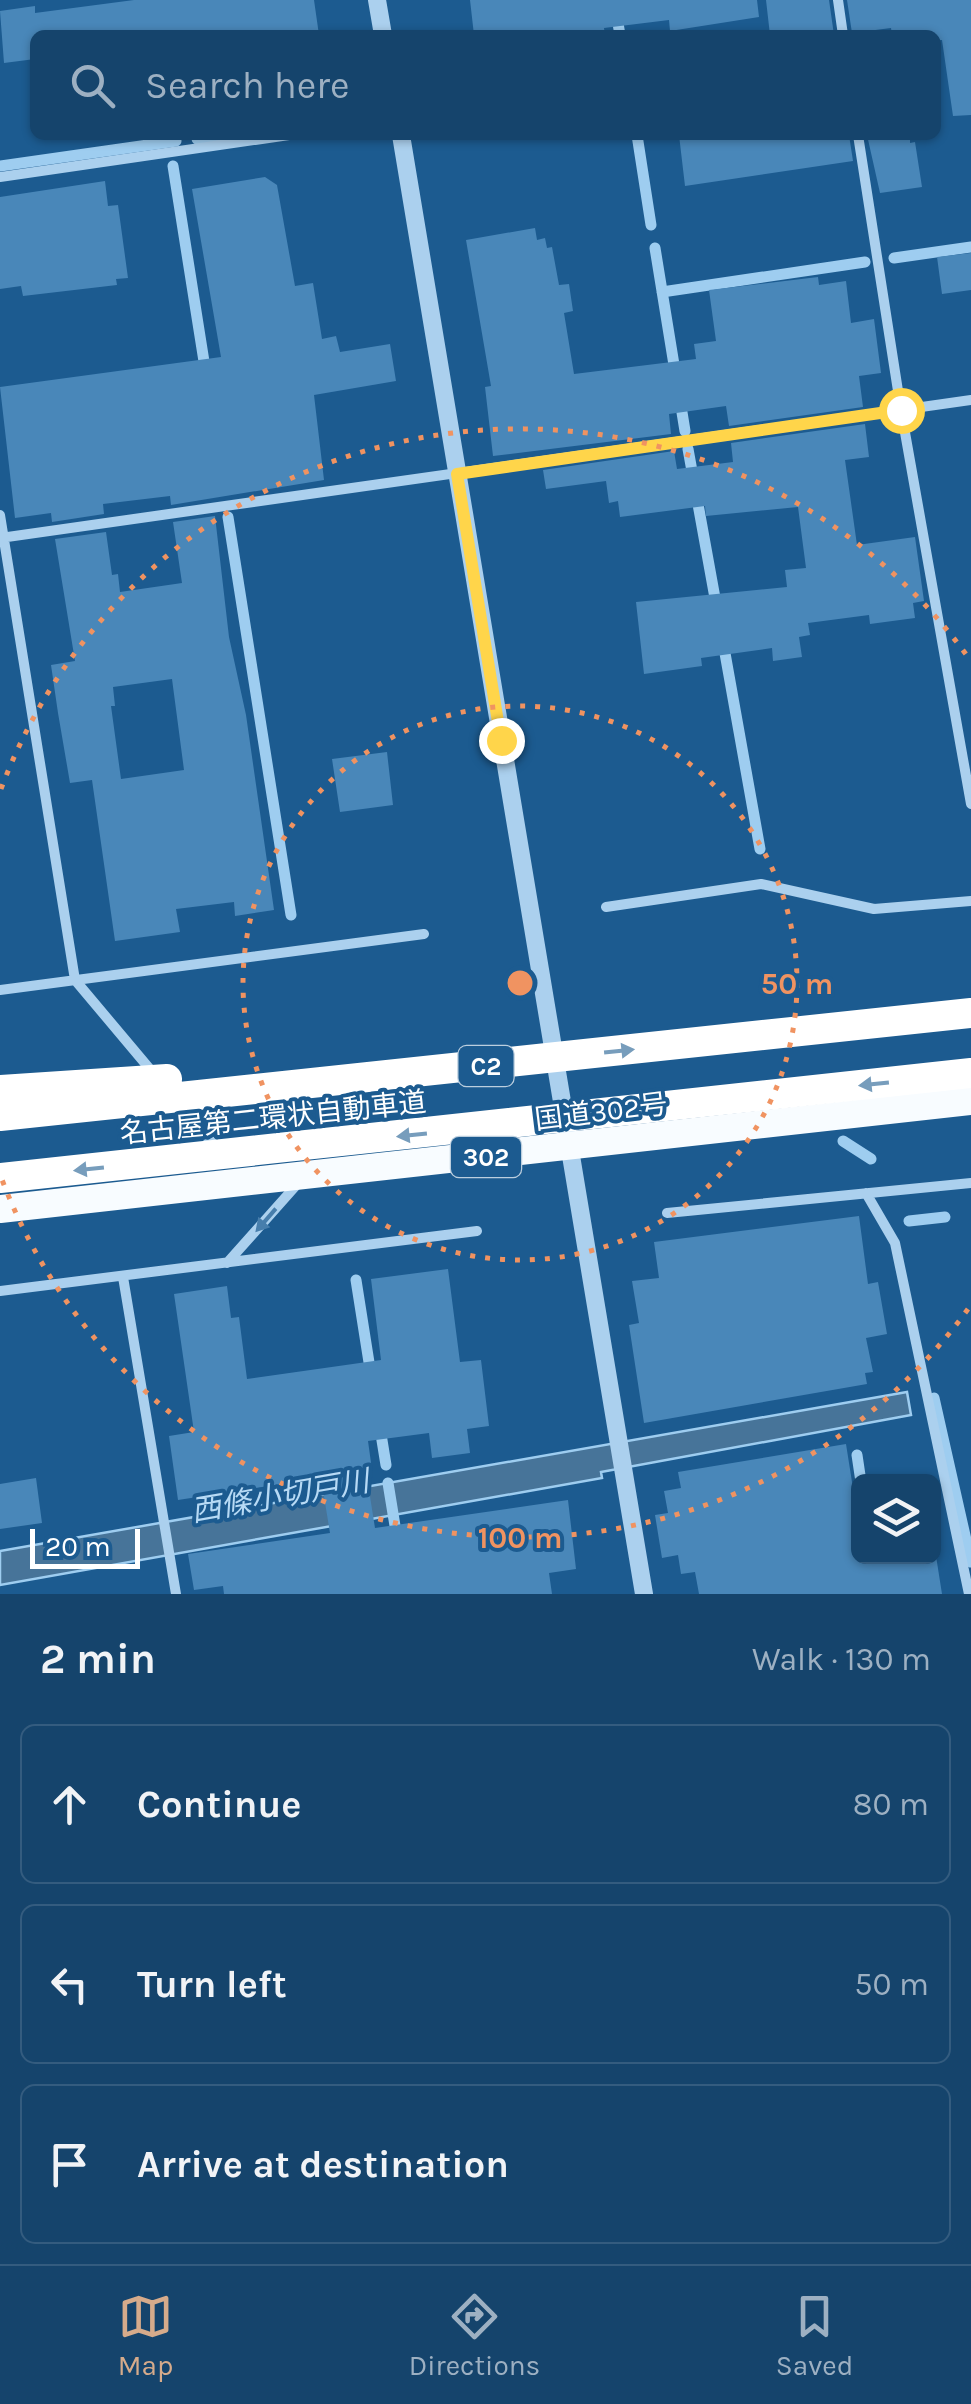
<!DOCTYPE html>
<meta charset="utf-8">
<style>
body{margin:0;font-family:Karla,"Noto Sans JP",sans-serif;background:#1e4b72;color:#f1f3f6}
.controls{position:absolute;right:30px;bottom:30px;display:grid;overflow:hidden;border-radius:15px;box-shadow:0 2px 8px #0004}
.controls button{width:90px;height:90px;display:grid;place-items:center;padding:0;border:0;border-bottom:2px solid #345c7f;background:#15446c;color:#f1f3f6;font:50px sans-serif}
.scale{position:absolute;left:30px;bottom:25px;width:110px;box-sizing:border-box;padding-left:10px;border:5px solid #fff;border-top:0;font-size:28px;line-height:35px;white-space:nowrap;color:#fff;-webkit-text-stroke:8px #1c5b90;paint-order:stroke}
.stop{position:absolute;width:30px;height:30px;margin:-22px;border:8px solid #ffd54a;border-radius:50%;background:#fff}
.stop.end{background:#ffd54a;border-color:#fff;box-shadow:0 2px 10px #0008}
.list{margin:0;padding:0;list-style:none}
h2{display:flex;justify-content:space-between;align-items:center;height:130px;margin:0;padding:0 40px;font-size:42px}
h2 small{font-size:32px;font-weight:400;color:#9db0c2}
.list li{display:grid;grid-template-columns:65px 1fr auto;gap:30px;align-items:center;box-sizing:border-box;height:160px;margin:0 20px 20px;padding:0 20px;border:2px solid #345c7f;border-radius:15px}
.list b{display:block;font-size:38px;white-space:nowrap}
.list em{font-size:32px;font-style:normal;color:#9db0c2}
.icon{flex:none;width:55px;height:55px;fill:none;stroke:currentColor;stroke-width:2;stroke-linecap:round;stroke-linejoin:round}
.map{position:relative;flex:none;width:971px;height:1594px;overflow:hidden}
.search{position:absolute;background:#15446c;box-shadow:0 2px 8px #0004;left:30px;right:30px;top:30px;height:110px;display:flex;align-items:center;gap:25px;box-sizing:border-box;padding:0 35px;border-radius:15px;color:#9db0c2;font-size:38px}
.sheet{height:670px;background:#15446c}
nav{display:flex;justify-content:space-around;align-items:center;box-sizing:border-box;height:140px;border-top:2px solid #345c7f;background:#15446c;font-size:28px;color:#9db0c2}
nav a{display:grid;justify-items:center;gap:5px}
nav .on{color:#d6ab8b}
.map>svg:first-child{display:block}
</style>
<div class="map">
<svg width="971" height="1594" viewBox="0 0 971 1594">
<rect width="100%" height="100%" fill="#1c5b90"/>
<!-- water -->
<path fill="#477499" stroke="#9ecdf0" stroke-width="2.5" d="M907,1392L911,1415L601,1472L602,1478L0,1585V1551Z"/>
<g fill="none" stroke-linecap="round" stroke-linejoin="round">
<!-- stream -->
<path stroke="#9ecdf0" stroke-width="11" d="M614,0L620,35
M637,135L651,225
M197,139L223,135
M0,166L176,141
M173,166L206,374
M655,248L676,377
M894,258L971,247
M662,292L865,262
M680,400L685,431
M688,449L717,609
M228,517L291,915
M723,642L760,849
M843,1141L871,1159
M909,1221L945,1217
M356,1280L371,1375
M934,1398L971,1562
M380,1428L386,1465
M857,1455L861,1482
M388,1483L397,1538"/>
</g>
<!-- building -->
<path fill="#4987b9" fill-rule="evenodd" d="M134,0H314L319,35H35V59L4,63L0,11L35,6V13Z
M470,0H757L759,17L670,31L669,20L604,28L605,35H474Z
M766,0H829L834,35H770Z
M847,0H971V115L953,116L942,40H936V35H892L891,28L852,33Z
M679,135H849L853,161L685,186Z
M867,135H910V143L915,142L922,187L880,193Z
M265,177L277,185L295,286L313,283L322,339L336,336L340,352L390,344L396,381L314,395L324,480L171,505L170,496L103,504L104,514L52,522L51,513L15,518L0,387L221,357L192,189Z
M105,181L108,206L118,205L128,278L116,279L117,285L23,296L21,286L0,289V197Z
M535,228L537,240L545,238L547,248L552,247L559,285L569,284L573,311L564,313L574,374L696,359L694,344L716,341L709,290L818,277L819,285L846,281L851,323L874,319L881,373L859,376L863,407L729,426L726,406L669,414L671,434L493,456L485,387L491,386L466,240Z
M971,253V290L942,294L937,257Z
M865,424L869,457L845,460L857,545L915,537L924,601L913,603L915,618L870,624L869,615L808,623L810,635L799,637L802,657L773,661L772,648L701,658L702,666L644,674L636,602L787,587L785,570L806,568L798,507L706,516L705,506L620,517L618,501L609,503L606,481L546,489L543,470L674,451L677,469L733,462L731,443Z
M215,516L229,637L246,715L274,910L235,916L234,902L176,909L180,932L115,941L92,780L70,783L58,713L51,665L75,661L55,539L106,532L112,575L118,574L120,592L182,583L173,522ZM172,679L184,770L121,779L111,706H115L113,687Z
M387,752L393,805L340,812L332,759Z
M859,1216L868,1284L878,1282L887,1334L866,1338L873,1372L865,1373L867,1384L644,1423L629,1325L639,1323L632,1281L659,1278L654,1242Z
M448,1269L460,1362L481,1360L489,1426L467,1429L470,1453L432,1458L429,1433L368,1441L372,1470L366,1471L375,1528L568,1500L576,1569L549,1573L552,1594H224L223,1586L194,1590L188,1554L330,1533L321,1478L178,1500L169,1436L194,1432L174,1294L227,1286L231,1318L239,1317L247,1379L381,1360L371,1279Z
M846,1444L858,1520V1556H936L942,1594H699L695,1572L681,1574L678,1555L662,1558L655,1515L668,1513L664,1491L681,1488L678,1472Z
M36,1478L42,1523L0,1529V1484Z"/>
<g fill="none" stroke-linecap="round" stroke-linejoin="round">
<!-- minor -->
<path stroke="#abd0ee" stroke-width="10" d="M838,0L843,35
M858,135L901,410L971,804
M0,177L289,135
M0,515L75,980L154,1074
M0,538L971,400
M606,907L761,884L874,909L971,901
M0,990L424,934
M178,1102L218,1150
M866,1193L895,1243L969,1594
M667,1213L971,1183
M227,1263L300,1181
M123,1277L176,1594
M0,1291L477,1231"/>
<!-- tertiary -->
<path stroke="#abd0ee" stroke-width="18" d="M377,0L383,35
M401,135L644,1594"/>
<!-- trunk -->
<path stroke="#f8fcff" stroke-width="28" d="M0,1209L971,1101"/>
<!-- motorway-bridge -->
<path stroke="#fff" stroke-width="30" d="M0,1090L167,1079
M0,1116L971,1013
M0,1178L971,1073"/>
</g>
<!-- one-way arrows -->
<defs><path id="oneway-solid" d="M-6-.8H1V-3.2L6.5 0L1 3.2V.8H-6Z" transform="scale(2.5)"/></defs>
<g fill="#779dbc">
<use href="#oneway-solid" transform="translate(619 1051) rotate(-6)"/>
<use href="#oneway-solid" transform="translate(874 1084) rotate(174)"/>
<use href="#oneway-solid" transform="translate(412 1135) rotate(174)"/>
<use href="#oneway-solid" transform="translate(89 1169) rotate(174)"/>
</g>
<use fill="#477eac" href="#oneway-solid" transform="translate(266 1220) rotate(131)"/>
<g fill="none" stroke-linecap="round" stroke-linejoin="round">
<!-- route -->
<path stroke="#ffd54a" stroke-width="12" d="M501,740L457,474L901,410"/>
</g>
<!-- distance rings -->
<g fill="none" stroke="#f09361" stroke-width="5" stroke-dasharray="5 10">
<circle cx="520" cy="983" r="277"/>
<path d="M968 1309A554 554 0 0 1 1 1177M1 789A554 554 0 0 1 968 657"/>
</g>
<g text-anchor="middle" stroke-width="8" stroke-linejoin="round" paint-order="stroke">
<!-- shield labels -->
<g fill="#1c5b90" stroke="#bbcede" stroke-width="2.5">
<rect x="458.5" y="1046" width="55" height="40" rx="8"/>
<rect x="451" y="1137" width="70" height="40" rx="8"/>
</g>
<g font-size="25" font-weight="bold" fill="#fff">
<text x="486" y="1075">C2</text>
<text x="486" y="1166">302</text>
</g>
<!-- street labels -->
<g font-size="28" fill="#fff" stroke="#1c5b90">
<text transform="translate(601 1111) rotate(-7)" y="10">国道302号</text>
<text transform="translate(273 1117) rotate(-6)" y="10">名古屋第二環状自動車道</text>
</g>
<!-- water labels -->
<g font-size="30" font-style="italic" fill="#b7daf5" stroke="#1c5b90">
<text transform="translate(280 1496) rotate(-10)" y="10">西條小切戸川</text>
</g>
</g>
<circle cx="520" cy="983" r="15" fill="#f09361" stroke="#1c5b90" stroke-width="5"/>
<g font-size="30" text-anchor="middle" font-weight="bold" fill="#f09361" stroke="#1c5b90" stroke-width="8" stroke-linejoin="round" paint-order="stroke">
<text x="797" y="994">50 m</text>
<text x="520" y="1548">100 m</text>
</g>
</svg>
<div class="controls">
<button><svg class="icon" aria-label="layers" viewBox="0 0 24 24"><path d="M12 4l9 5-9 5-9-5zM3 14l9 5 9-5"/></svg></button>
</div>
<div class="scale">20 m</div>
<div class="stop" style="left:901px;top:410px"></div>
<div class="stop end" style="left:501px;top:740px"></div>
<div class="search"><svg class="icon" aria-label="search" viewBox="0 0 24 24"><circle cx="10" cy="10" r="6"/><path d="M15 15l6 6"/></svg>Search here</div>
</div>
<section class="sheet">
<h2>2 min<small>Walk · 130 m</small></h2>
<ul class="list">
<li><svg class="icon" aria-label="ahead" viewBox="0 0 24 24"><path d="M12 20V5M6 11l6-6 6 6"/></svg><div><b>Continue</b></div><em>80 m</em></li>
<li><svg class="icon" aria-label="left" viewBox="0 0 24 24"><path d="M17 20v-9H6M10 6l-5 5 5 5"/></svg><div><b>Turn left</b></div><em>50 m</em></li>
<li><svg class="icon" aria-label="arrive" viewBox="0 0 24 24"><path d="M6 21V4h12l-3 4 3 4H6"/></svg><div><b>Arrive at destination</b></div></li>
</ul>
</section>
<nav>
<a class="on"><svg class="icon" aria-label="map" viewBox="0 0 24 24"><path d="M3 6l6-2 6 2 6-2v14l-6 2-6-2-6 2zM9 4v14M15 6v14"/></svg>Map</a>
<a><svg class="icon" aria-label="directions" viewBox="0 0 24 24"><path d="M12 3l9 9-9 9-9-9zM9 14v-3h6M13 9l2 2-2 2"/></svg>Directions</a>
<a><svg class="icon" aria-label="saved" viewBox="0 0 24 24"><path d="M7 4h10v16l-5-4-5 4z"/></svg>Saved</a>
</nav>
